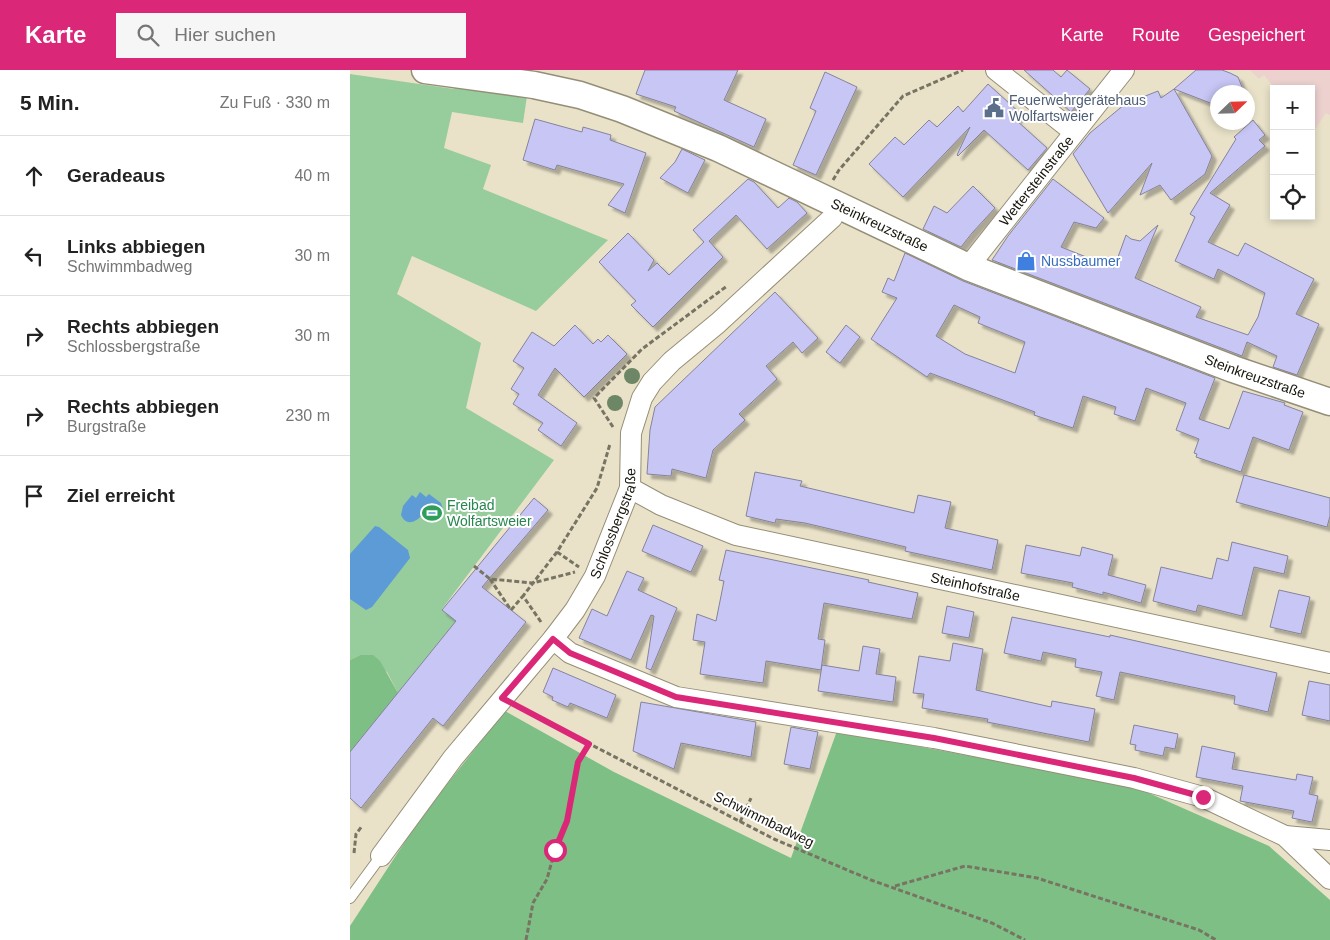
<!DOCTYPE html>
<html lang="de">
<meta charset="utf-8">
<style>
body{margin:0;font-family:Helvetica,sans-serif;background:#f6f6f6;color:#222}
.controls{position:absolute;right:15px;top:15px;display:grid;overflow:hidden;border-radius:0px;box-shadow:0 2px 8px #0003}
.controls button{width:45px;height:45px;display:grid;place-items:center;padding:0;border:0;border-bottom:1px solid #e0e0e0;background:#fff;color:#222;font:25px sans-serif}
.compass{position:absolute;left:860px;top:15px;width:45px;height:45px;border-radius:50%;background:#fff;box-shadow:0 2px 8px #0003;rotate:67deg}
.stop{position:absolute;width:15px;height:15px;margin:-11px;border:4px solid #db2777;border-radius:50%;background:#fff}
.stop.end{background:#db2777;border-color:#fff;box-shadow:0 1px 5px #0008}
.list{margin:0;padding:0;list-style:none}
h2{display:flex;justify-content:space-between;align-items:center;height:65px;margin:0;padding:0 20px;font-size:21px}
h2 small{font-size:16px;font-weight:400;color:#767676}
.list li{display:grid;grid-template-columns:32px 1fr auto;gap:15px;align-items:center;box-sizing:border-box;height:80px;padding:0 20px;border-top:1px solid #e0e0e0}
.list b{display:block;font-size:19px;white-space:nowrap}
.list p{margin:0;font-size:16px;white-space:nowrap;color:#767676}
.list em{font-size:16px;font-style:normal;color:#767676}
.icon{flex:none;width:28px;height:28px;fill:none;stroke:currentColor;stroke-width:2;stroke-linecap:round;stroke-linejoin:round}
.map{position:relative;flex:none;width:980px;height:870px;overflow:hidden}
header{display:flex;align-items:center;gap:30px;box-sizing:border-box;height:70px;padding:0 25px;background:#db2777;color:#fff}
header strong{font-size:24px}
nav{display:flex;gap:28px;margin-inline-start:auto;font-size:18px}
.search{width:350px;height:45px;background:#f6f6f6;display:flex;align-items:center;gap:12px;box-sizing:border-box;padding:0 18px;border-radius:0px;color:#767676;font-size:19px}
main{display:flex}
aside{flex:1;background:#fff}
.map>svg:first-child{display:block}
</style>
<header>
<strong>Karte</strong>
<div class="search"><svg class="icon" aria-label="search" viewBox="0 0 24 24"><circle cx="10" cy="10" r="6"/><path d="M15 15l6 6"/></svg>Hier suchen</div>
<nav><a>Karte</a><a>Route</a><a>Gespeichert</a></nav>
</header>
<main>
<aside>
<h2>5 Min.<small>Zu Fuß · 330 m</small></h2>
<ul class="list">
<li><svg class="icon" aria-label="ahead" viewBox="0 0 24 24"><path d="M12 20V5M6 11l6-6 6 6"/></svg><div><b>Geradeaus</b></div><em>40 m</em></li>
<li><svg class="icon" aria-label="left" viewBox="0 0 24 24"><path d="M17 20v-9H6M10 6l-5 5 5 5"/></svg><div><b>Links abbiegen</b><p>Schwimmbadweg</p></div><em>30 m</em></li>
<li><svg class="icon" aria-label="right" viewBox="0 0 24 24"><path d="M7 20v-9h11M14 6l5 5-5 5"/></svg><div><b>Rechts abbiegen</b><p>Schlossbergstraße</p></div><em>30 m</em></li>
<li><svg class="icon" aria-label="right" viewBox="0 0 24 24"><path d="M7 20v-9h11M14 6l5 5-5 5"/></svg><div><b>Rechts abbiegen</b><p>Burgstraße</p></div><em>230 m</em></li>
<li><svg class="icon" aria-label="arrive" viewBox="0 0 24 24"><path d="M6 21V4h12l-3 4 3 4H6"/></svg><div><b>Ziel erreicht</b></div></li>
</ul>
</aside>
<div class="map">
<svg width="980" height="870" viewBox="0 0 980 870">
<defs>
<filter id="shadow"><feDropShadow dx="4.5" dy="4.5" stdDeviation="1" flood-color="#0004"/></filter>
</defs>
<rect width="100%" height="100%" fill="#e9e2c9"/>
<!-- education -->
<path fill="#ecd1cf" d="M900,0H980V45L976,43L961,65V19H925L914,5L909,9Z"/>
<!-- green -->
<path fill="#97cc9c" d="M0,4L104,19L105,15L177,26L173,53L102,42L94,78L141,95L133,119L258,170L186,241L62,186L47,224L131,273L116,338L204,390L92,539L106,551L48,623L37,602L10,585L0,590Z"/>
<!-- forest -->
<path fill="#7dbf84" d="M10,585H23L30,591L48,623L0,682V590Z
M155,641L264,702L441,788L487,661L785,717L919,776L980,830V870H0V856L71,747Z"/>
<!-- water -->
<path fill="#5d9bd6" d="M70,422L76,427L79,424L91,433L94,443L91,448L80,451L72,445C65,453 56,456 51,445L53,436L62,425L66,428Z
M25,456L29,457L58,480L60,488L22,537L16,540L0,529V484Z"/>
<!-- building -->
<path fill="#c8c6f5" stroke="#84839a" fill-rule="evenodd" filter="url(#shadow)" d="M295,0H388L374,30L416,49L404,77L324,41L326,37L286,24Z
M674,0H703L711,7L717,0L740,19L721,42Z
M846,0H872L880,3L888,7L894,22H868V36L824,19Z
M475,2L507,17L466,105L443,95L466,41L460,38Z
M638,14L671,44L666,50L697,78L678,100L634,60L608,86L607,85L620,57L553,127L519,94L545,67L554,75L579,50L587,57L608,36L613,42Z
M824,19L862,86L855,104L821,130L810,115L790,125L802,93L758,143L723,84L740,63L775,34L808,21L811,28Z
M185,49L232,62L233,57L261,65L260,70L296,83L275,143L258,135L274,114L207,95L205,100L173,90Z
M903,50L915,65L909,70L915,76L860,123L880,135L858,172L888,186L895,173L964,209L946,244L969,254L947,305L923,297L927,286L897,272L892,286L642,190L658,166L703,109L754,148L746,158L724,152L711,177L764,198L776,165L781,169L790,171L808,155L785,208L851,237L846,247L898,265L908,247L915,223L868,199L864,209L825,191L845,147L840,144L886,69L884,67Z
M332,79L355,90L338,123L310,108L325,92Z
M398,109L404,112L428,138L439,128L447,132L457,143L417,179L386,145L359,171L373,187L303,257L281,235L286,231L249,192L278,163L304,190L298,201L307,193L319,205L354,172L343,160Z
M623,116L645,138L622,163L611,177L573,159L584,136L597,143Z
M555,183L613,211L865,308L849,349L879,359L893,321L935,333L934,335L953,342L939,380L903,367L891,402L846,387L847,384L844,383L849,369L826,360L836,333L796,318L785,351L764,344L766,337L733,326L723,358L684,345L685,342L580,303L577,307L521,269L547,228L532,222L538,208L544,211ZM604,235L630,247L628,253L675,272L665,303L615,284L586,266Z
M425,222L468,268L452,283L443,272L416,296L427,309L389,344L395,350L363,380L356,408L322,399L321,406L297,404L300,360L305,337Z
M225,255L243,274L248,269L251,272L258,265L277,284L234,327L205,298L188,325L227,353L211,376L188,360L193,353L163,334L169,324L161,319L174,298L163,291L182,262L204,276Z
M496,255L510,267L490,293L476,282Z
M405,402L452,411L450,416L564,443L568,425L601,432L595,458L648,470L642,500L555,481L556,477L455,453L426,449L425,453L396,446Z
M894,405L980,428V446L977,457L886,432Z
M184,428L198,440L132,517L176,552L93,656L83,648L11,738L0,728V682L106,551L92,540Z
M303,455L353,476L341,502L292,481Z
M882,472L938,486L934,504L904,497L892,546L848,535L846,542L803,531L811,497L862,509L867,488L878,491Z
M676,475L730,486L732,477L763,485L758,505L796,515L791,533L753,522V525L722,517L723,513L671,503Z
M376,480L519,510L518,512L568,523L562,549L474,533L468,569L475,570L471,600L416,591L413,613L350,604L355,572L343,570L347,544L366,551L374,511L369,510Z
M277,501L294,508L288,520L327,538L301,600L296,598L304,546L301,545L281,590L229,568L242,539L257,546Z
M929,520L960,527L951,564L920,557Z
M597,536L624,542L619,568L592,563Z
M662,547L760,567V565L927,603L918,642L884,634L885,626L770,602L764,630L746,626L752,602L725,597L726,589L693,582L691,591L654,583Z
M603,573L633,579L626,620L701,637L702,631L745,639L739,672L637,652L638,649L572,638L574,624L563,623L569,586L600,591Z
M513,576L530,579L526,604L546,607L543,632L468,621L472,595L509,601Z
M203,598L266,625L257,648L220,633L218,637L202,630L203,627L193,622Z
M959,611L980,615V651L952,645Z
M291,632L406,652L401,687L331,673L324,699L283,681Z
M784,655L828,664L825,679L815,677L813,686L785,680L786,675L780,674Z
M441,657L468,662L460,699L434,694Z
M852,676L885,683L882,699L946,710L947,704L963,707L959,724L968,726L962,752L942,748L944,741L890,731L893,716L846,707Z"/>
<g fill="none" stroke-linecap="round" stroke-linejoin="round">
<defs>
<path id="service" d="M0,828L31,786"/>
<g id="minor">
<path d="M646,0L724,62"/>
<path id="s1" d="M618,197L774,0"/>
<path id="s2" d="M280,418L311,435L386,465L980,593"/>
<path d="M203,569L220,583L326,627L584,668L784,708L853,727L935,766L980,809"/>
<path d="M935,766L980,770"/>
<path id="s3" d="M31,786L103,688L203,569L225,540L245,506L280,418L281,363L292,328L302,312L322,291L368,253L482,148L488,135"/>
</g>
<g id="tertiary">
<path id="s4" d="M75,0L184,15L230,25L272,39L368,78L618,197L883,299L980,332"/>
</g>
</defs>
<!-- service casing -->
<use href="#service" stroke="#958e77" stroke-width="12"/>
<!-- minor casing -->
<use href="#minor" stroke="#958e77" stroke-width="22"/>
<!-- tertiary casing -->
<use href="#tertiary" stroke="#958e77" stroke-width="29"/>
<!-- path -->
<path stroke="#787463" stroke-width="3" stroke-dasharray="5 2.5" stroke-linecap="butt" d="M483,110L489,100L553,26L613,0
M263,357L244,328L292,279L377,216
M207,482L229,497
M124,496L140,509L183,513L225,502
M140,509L161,540L173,526
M191,552L173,526L207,482L247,418L260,374
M170,638L424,769L521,810L642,853L675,870
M390,752L401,728
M4,783L6,764L12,756
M545,816L615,796L687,808L849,860L866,870
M176,870L183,833L197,809L205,780L217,751L228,692L239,674"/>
<!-- service -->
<use href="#service" stroke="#fff" stroke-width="10"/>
<!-- minor -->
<use href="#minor" stroke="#fff" stroke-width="20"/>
<!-- tertiary -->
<use href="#tertiary" stroke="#fff" stroke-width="26"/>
</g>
<!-- trees -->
<g fill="#6d8665">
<circle cx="282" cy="306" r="8"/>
<circle cx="265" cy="333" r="8"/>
</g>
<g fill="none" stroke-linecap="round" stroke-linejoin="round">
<!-- route -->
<path stroke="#db2777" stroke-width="6" d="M205,780L217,751L228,692L239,674L152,628L203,569L220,583L326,627L584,668L784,708L853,727"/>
</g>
<!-- icons -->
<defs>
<symbol id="civic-bare" viewBox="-9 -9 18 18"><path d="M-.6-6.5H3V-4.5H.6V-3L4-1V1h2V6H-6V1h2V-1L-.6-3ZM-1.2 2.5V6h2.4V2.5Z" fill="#5c6f8a" stroke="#fff" stroke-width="2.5" paint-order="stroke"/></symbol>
<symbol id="shop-bare" viewBox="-9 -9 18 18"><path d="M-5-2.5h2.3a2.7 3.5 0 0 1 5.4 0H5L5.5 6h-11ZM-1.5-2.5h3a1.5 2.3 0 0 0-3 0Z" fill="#3f7fe0" stroke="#fff" stroke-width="2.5" paint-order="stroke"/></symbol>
<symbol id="stadium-bare" viewBox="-9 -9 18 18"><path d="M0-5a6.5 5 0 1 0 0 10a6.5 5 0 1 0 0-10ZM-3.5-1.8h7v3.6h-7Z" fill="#2e9e5b" stroke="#fff" stroke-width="2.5" paint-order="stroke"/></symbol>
</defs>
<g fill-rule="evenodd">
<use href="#civic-bare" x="630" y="24" width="28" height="28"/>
<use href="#shop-bare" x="662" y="177" width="28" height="28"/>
<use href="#stadium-bare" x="68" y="429" width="28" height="28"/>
</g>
<g text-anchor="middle" stroke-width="4" stroke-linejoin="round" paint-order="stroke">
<!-- service labels -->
<g font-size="14" fill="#4e5e75" stroke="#fff" text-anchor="start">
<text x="659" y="35">Feuerwehrgerätehaus<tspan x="659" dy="16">Wolfartsweier</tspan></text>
</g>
<!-- street labels -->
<g font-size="14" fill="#16140b" stroke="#fff">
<text dy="5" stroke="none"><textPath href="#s1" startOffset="110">Wettersteinstraße</textPath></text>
<text dy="5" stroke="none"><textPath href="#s4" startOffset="484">Steinkreuzstraße</textPath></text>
<text dy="5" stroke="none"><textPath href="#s4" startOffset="889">Steinkreuzstraße</textPath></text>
<text dy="5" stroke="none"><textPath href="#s3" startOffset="409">Schlossbergstraße</textPath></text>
<text dy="5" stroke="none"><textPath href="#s2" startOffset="361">Steinhofstraße</textPath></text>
<text transform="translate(414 749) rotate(26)" y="5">Schwimmbadweg</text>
</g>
<!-- shop labels -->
<g font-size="14" fill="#366cbe" stroke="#fff" text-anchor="start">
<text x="691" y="196">Nussbaumer</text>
</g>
<!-- leisure labels -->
<g font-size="14" fill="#27864d" stroke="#fff" text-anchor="start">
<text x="97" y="440">Freibad<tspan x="97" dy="16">Wolfartsweier</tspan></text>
</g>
</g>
</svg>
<div class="controls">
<button>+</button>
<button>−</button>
<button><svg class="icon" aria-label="locate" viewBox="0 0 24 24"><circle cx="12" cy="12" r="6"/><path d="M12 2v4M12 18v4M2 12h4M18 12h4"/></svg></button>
</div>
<svg class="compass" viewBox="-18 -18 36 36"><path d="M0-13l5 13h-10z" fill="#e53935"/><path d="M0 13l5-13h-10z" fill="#767676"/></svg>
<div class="stop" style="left:205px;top:780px"></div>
<div class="stop end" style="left:853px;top:727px"></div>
</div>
</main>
